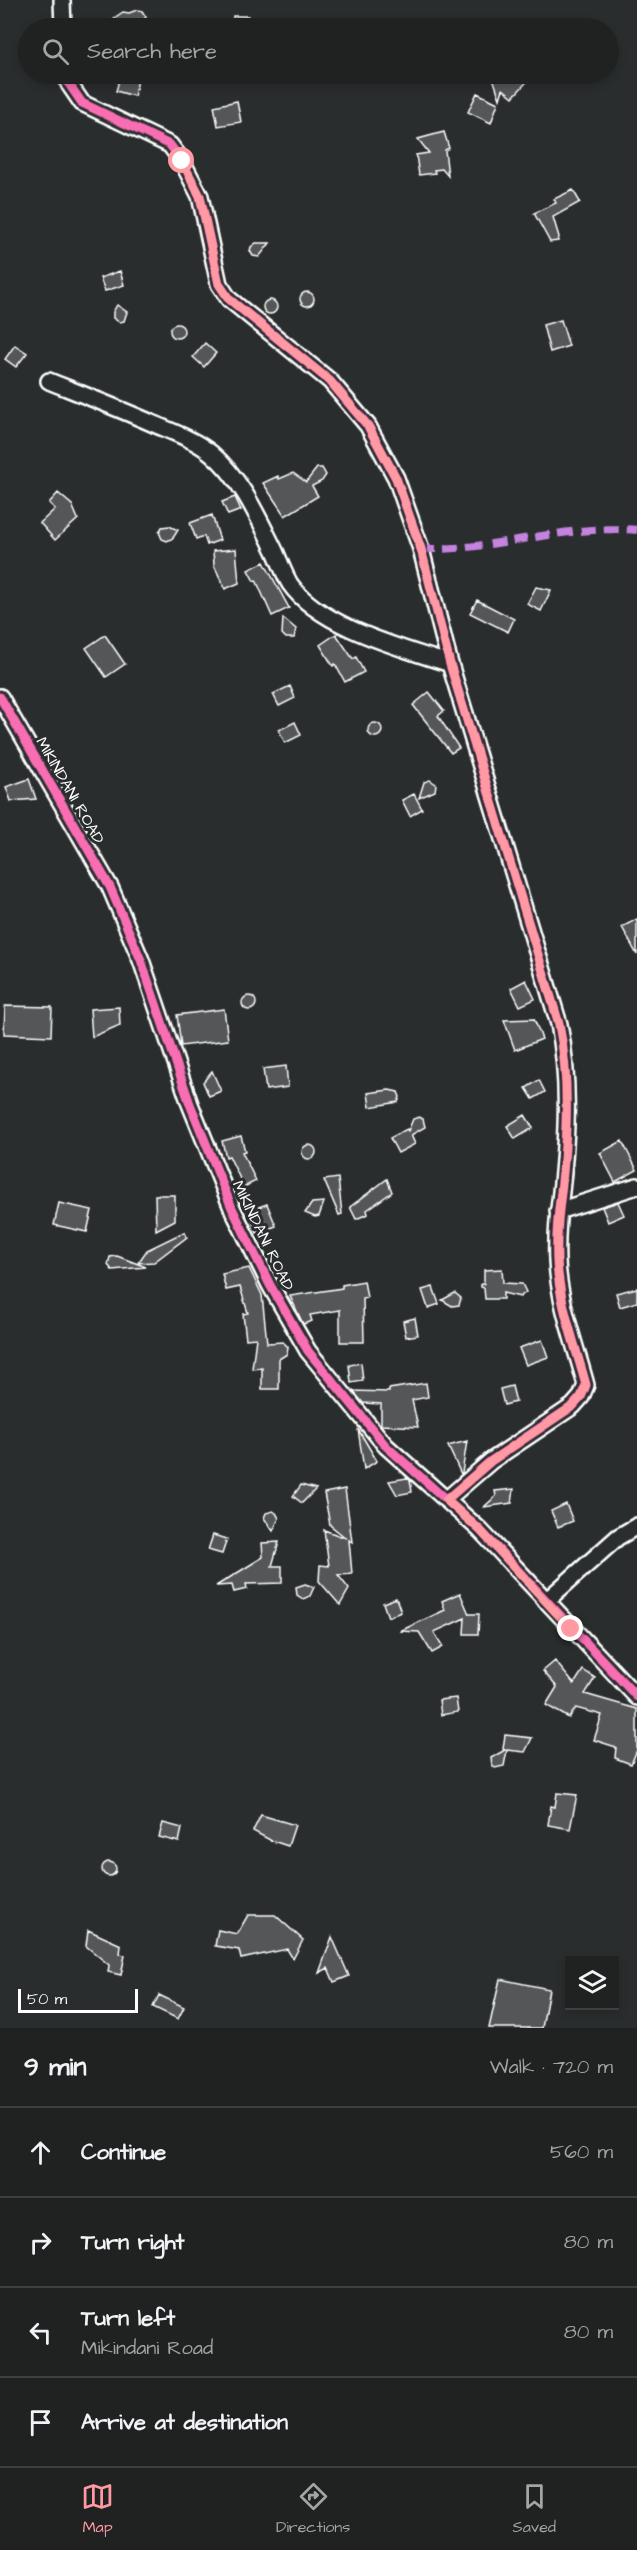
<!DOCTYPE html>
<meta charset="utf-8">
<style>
body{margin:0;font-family:"Architects Daughter",sans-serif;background:#282a2a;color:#f1f3f6}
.controls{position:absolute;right:18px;bottom:18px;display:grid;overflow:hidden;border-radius:0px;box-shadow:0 3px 9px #0003}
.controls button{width:54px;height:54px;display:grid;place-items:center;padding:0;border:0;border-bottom:2px solid #3d3f40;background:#202222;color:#f1f3f6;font:30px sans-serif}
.scale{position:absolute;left:18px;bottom:15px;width:120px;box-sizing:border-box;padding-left:6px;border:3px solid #fff;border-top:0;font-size:16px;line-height:21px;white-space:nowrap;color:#fff;-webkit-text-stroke:4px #2a2d2e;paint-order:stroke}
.stop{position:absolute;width:18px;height:18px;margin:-14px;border:4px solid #ff9aa2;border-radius:50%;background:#fff}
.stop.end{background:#ff9aa2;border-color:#fff;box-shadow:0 2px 6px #0008}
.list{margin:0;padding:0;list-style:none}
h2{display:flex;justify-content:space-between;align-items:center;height:78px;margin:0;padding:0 24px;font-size:26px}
h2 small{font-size:20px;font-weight:400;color:#a2a4a5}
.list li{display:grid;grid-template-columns:39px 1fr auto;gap:18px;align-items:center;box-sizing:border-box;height:90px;padding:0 24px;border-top:2px solid #3d3f40}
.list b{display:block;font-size:22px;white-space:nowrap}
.list p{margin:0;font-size:20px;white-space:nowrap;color:#a2a4a5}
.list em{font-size:20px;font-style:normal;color:#a2a4a5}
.icon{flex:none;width:33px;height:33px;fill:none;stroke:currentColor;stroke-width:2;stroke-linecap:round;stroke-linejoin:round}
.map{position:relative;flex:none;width:637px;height:2028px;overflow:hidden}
.search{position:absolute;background:#202222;box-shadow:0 3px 9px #0003;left:18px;right:18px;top:18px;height:66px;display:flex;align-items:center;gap:15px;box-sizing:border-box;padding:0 21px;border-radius:33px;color:#a2a4a5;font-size:22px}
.sheet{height:438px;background:#202222}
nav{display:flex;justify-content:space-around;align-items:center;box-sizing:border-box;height:84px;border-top:2px solid #3d3f40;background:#202222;font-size:16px;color:#a2a4a5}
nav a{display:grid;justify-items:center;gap:3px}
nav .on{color:#ff9aa2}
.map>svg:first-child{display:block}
</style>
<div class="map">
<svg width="637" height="2028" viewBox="0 0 637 2028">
<rect width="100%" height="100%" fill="#2a2d2e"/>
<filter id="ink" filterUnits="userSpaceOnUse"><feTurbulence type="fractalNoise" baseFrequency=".0167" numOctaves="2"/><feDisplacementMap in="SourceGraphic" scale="12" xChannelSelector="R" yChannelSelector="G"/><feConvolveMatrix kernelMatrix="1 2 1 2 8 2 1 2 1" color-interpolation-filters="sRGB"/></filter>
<g filter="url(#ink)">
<!-- building -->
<path fill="#555758" stroke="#fff" stroke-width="1.5" d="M137,10L142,11L146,17L140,25L132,23L123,26L114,18L123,12L129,13Z
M233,16H248V28H233Z
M121,74L138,80L134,96L116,91Z
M486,74H534L513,97L503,89L500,99L494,81Z
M477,93L498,103L491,123L468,112Z
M237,101L241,122L218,126L214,106Z
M444,132L449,148L445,150L448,176L442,169L434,170L435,173L419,175L416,155L429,153L418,139Z
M573,190L580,202L553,217L559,237L558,241L550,242L534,213L556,203L554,199Z
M256,243H270L259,257L253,256L250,251L251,247Z
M120,271L124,285L105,291L100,278Z
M300 299a7 7 0 1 1 14 0a7 7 0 1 1-14 0Z
M263 307a7 7 0 1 1 14 0a7 7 0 1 1-14 0Z
M117,305L127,312L124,321L119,322L113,318V312Z
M561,320L569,346L550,352L543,325Z
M170 331a7 7 0 1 1 14 0a7 7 0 1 1-14 0Z
M205,343L216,353L204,367L193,357Z
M15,345L27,353L16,367L5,359Z
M317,468H322L326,475L322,481L312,486L318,496L285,516L263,483L278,476L279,479L293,473L306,482Z
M58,493L72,505L78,519L55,540L40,523L55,509L49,503Z
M235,497L241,510L228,515L222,502Z
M212,515L220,540L207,545L204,536L196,539L190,523Z
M169,526L178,530L173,538L167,541L162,539L159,532L162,527Z
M236,549L239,583L225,589L214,565L213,551Z
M264,562L289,608L272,616L256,580L254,581L248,570Z
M536,587L551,590L541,611L527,604Z
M477,600L514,619L508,632L470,613Z
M283,618L296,629L294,638H286L282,634Z
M336,634L353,659L356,657L364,672L345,682L335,664L333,666L320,645Z
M105,635L125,664L106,677L86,648Z
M290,686L295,698L279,706L273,694Z
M429,692L444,711L438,716L459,748L451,753L413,705Z
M295,722L301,735L285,743L279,730Z
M368 730a7 7 0 1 1 14 0a7 7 0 1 1-14 0Z
M29,779L36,799L11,801L6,787Z
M430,780L436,784L435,791L419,798L424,782Z
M414,794L422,809L410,816L402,800Z
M637,919V955L622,927Z
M526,980L535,999L520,1006L511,988Z
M242 1003a7 7 0 1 1 14 0a7 7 0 1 1-14 0Z
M5,1006L52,1007L51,1036L4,1034Z
M119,1007L120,1025L92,1037L90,1009Z
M224,1009L228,1040L181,1046L177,1015Z
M534,1019L542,1039L515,1050L504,1020Z
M286,1066L288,1087L266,1090L263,1069Z
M212,1071L221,1091L209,1096L203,1082Z
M539,1080L545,1092L533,1099L526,1088Z
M389,1090L398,1092L400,1097L398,1102L370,1107L368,1093Z
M525,1115L533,1128L515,1139L507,1126Z
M419,1117L423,1119L425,1127L411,1135L415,1144L398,1153L390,1138L407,1129L408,1131L413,1119Z
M241,1136L245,1151L242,1152L256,1181L244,1187L229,1156L226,1157L222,1141Z
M622,1141L637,1170L615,1182L600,1153Z
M302 1152a7 7 0 1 1 14 0a7 7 0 1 1-14 0Z
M338,1178L342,1214L339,1215L324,1180Z
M387,1179L392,1192L367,1210L368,1214L356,1219L350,1207Z
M155,1195H175V1220L156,1230Z
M324,1202L319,1216L315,1217L305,1213L312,1203Z
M618,1202L624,1215L608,1222L602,1207Z
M59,1203L92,1210L87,1232L54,1225Z
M267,1204L276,1226L257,1233L248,1211Z
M184,1232L187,1237L154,1262L138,1263L147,1250Z
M117,1256L146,1267L112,1270L108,1265L110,1257Z
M249,1268L262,1295L267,1343L283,1342L288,1347L287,1354L279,1359V1389H262V1368L252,1369L256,1338L246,1339L243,1314L248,1313L240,1287L226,1290L222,1274Z
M502,1269L503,1283L522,1284L526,1292L520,1297L503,1293V1299H485L484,1288L481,1287V1284H484V1270Z
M364,1281L367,1298L363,1299L364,1342H340V1310L310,1315L312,1321L303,1324L290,1296L342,1288V1285Z
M433,1287L439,1304L428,1308L422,1290Z
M637,1288V1302L620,1307L616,1293Z
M455,1293L461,1298L459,1305L452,1306L442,1300Z
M415,1318L418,1335L406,1337L403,1321Z
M542,1340L548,1357L526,1365L519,1348Z
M361,1363L363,1381L351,1383L349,1365Z
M426,1383L428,1397L412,1400L418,1427L381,1425V1404L363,1403L353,1391L389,1392V1389Z
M512,1386L516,1402L504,1405L500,1389Z
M358,1429L377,1461L364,1469Z
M467,1441L462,1473L461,1474L448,1446Z
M407,1478L410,1480L412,1492L397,1495L389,1481Z
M301,1485L316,1489L302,1503L293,1496Z
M345,1489L352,1542L349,1540L352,1574L338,1575L349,1589L340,1605L319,1581L320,1565L329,1566L324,1530L346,1538L330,1525L324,1493Z
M514,1489L512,1503L484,1507L496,1496L495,1491Z
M566,1504L573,1521L558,1527L551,1511Z
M273,1511L276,1513L279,1518L273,1531L264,1518L266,1513Z
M213,1535L227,1539L222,1554L208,1550Z
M279,1542L272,1566H282V1583L246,1584L247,1589L234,1592L232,1585L216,1586L263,1557L262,1543Z
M305,1584L314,1587L310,1596L303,1599L297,1595L296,1587Z
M460,1593L469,1614H479L478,1634H464L465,1618L434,1632L443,1647L432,1653L419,1632L400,1631L445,1610L442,1601Z
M396,1598L401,1612L388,1617L383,1603Z
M555,1661L574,1684L583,1670L595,1678L585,1694L637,1709V1750L631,1764L615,1758L616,1747L594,1740L602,1715L576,1708L569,1718L546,1705L557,1687L543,1671Z
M456,1698L458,1712L441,1715L439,1700Z
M505,1735L532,1738L525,1752L507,1750L504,1766L495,1768L492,1765L491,1758L505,1750L503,1749Z
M557,1793L577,1795L570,1829L548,1825L551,1806L555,1807Z
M261,1815L295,1825L288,1846L270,1840L253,1831Z
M163,1823L182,1828L179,1842L159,1837Z
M102 1869a7 7 0 1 1 14 0a7 7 0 1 1-14 0Z
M248,1915H275L303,1940L293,1959L287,1949L241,1959L239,1950L215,1946L218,1930L237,1934Z
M88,1930L121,1945L120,1954L125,1955L121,1975L108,1972L109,1965L86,1946Z
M332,1937L349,1976L334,1982L328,1968L319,1973Z
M500,1979L549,1989L542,2028H489Z
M159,1995L184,2007L178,2019L153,2007Z"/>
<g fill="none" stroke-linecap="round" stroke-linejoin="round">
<defs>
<path id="minor" d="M62,0L63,28
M68,74L69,84L82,103L170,145L182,161L200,196L219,284L229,299L330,381L368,426L396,478L421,549L450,664L559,1024C570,1080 567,1136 561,1192C558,1215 556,1238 557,1261C559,1303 575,1344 586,1385L581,1397L573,1406L491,1461L446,1500
M49,381C84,395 120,409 154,424C173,432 195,440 211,453C241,478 258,517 275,551C280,562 284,574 290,584C320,627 402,648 450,664
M0,697L110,887L141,960L190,1104L232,1208L270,1285L308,1351L386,1446L480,1530L637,1697
M558,1211L637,1186
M546,1601L618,1537L637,1526"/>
</defs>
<!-- minor casing -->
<use href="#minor" stroke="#fff" stroke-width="20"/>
<!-- minor -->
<use href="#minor" stroke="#2a2d2e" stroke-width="15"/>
<!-- quiet -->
<path stroke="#c483df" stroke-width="8" stroke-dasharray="15 8" stroke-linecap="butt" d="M421,549C493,551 565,524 637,530"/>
<defs>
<path id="cycleway" d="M68,74L69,84L82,103L170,145L182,161L200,196L219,284L229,299L330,381L368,426L396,478L421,549L450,664L559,1024C570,1080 567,1136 561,1192C558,1215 556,1238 557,1261C559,1303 575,1344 586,1385L581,1397L573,1406L491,1461L446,1500
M0,697L110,887L141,960L190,1104L232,1208L270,1285L308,1351L386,1446L480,1530L637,1697"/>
</defs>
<!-- cycleway casing -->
<use href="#cycleway" stroke="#2a2d2e" stroke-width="13"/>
<!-- cycleway -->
<use href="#cycleway" stroke="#f96db3" stroke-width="9"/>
</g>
</g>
<g fill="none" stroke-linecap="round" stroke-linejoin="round" filter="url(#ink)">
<!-- route -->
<path stroke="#ff9aa2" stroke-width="8" d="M182,161L200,196L219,284L229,299L330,381L368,426L396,478L421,549L450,664L559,1024C570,1080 567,1136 561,1192C558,1215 556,1238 557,1261C559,1303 575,1344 586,1385L581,1397L573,1406L491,1461L446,1500L480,1530L571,1629"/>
</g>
<g text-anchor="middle" stroke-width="6" stroke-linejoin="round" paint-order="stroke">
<!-- street labels -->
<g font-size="16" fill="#fff" stroke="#2a2d2e">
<text transform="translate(71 790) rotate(60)" y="6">MIKINDANI ROAD</text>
<text transform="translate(264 1235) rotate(64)" y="6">MIKINDANI ROAD</text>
</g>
</g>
</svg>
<div class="controls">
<button><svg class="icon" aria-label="layers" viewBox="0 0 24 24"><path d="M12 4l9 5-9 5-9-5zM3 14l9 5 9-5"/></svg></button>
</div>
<div class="scale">50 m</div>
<div class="stop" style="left:182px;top:161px"></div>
<div class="stop end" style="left:571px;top:1629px"></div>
<div class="search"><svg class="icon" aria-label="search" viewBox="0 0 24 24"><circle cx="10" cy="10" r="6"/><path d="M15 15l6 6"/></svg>Search here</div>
</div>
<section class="sheet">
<h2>9 min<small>Walk · 720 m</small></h2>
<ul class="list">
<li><svg class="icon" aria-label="ahead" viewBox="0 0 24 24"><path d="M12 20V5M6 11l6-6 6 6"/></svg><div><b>Continue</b></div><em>560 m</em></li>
<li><svg class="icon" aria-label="right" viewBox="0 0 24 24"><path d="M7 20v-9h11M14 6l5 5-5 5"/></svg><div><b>Turn right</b></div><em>80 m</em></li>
<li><svg class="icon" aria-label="left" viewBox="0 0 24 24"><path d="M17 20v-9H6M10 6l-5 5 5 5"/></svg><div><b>Turn left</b><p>Mikindani Road</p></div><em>80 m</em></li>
<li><svg class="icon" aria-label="arrive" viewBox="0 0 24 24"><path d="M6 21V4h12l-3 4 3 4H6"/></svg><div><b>Arrive at destination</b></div></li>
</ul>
</section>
<nav>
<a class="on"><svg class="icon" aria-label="map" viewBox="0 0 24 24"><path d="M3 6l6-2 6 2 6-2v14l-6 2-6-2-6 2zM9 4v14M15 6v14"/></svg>Map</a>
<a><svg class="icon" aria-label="directions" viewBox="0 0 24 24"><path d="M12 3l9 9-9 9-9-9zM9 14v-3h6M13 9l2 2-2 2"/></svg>Directions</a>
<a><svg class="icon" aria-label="saved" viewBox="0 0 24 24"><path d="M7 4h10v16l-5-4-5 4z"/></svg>Saved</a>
</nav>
